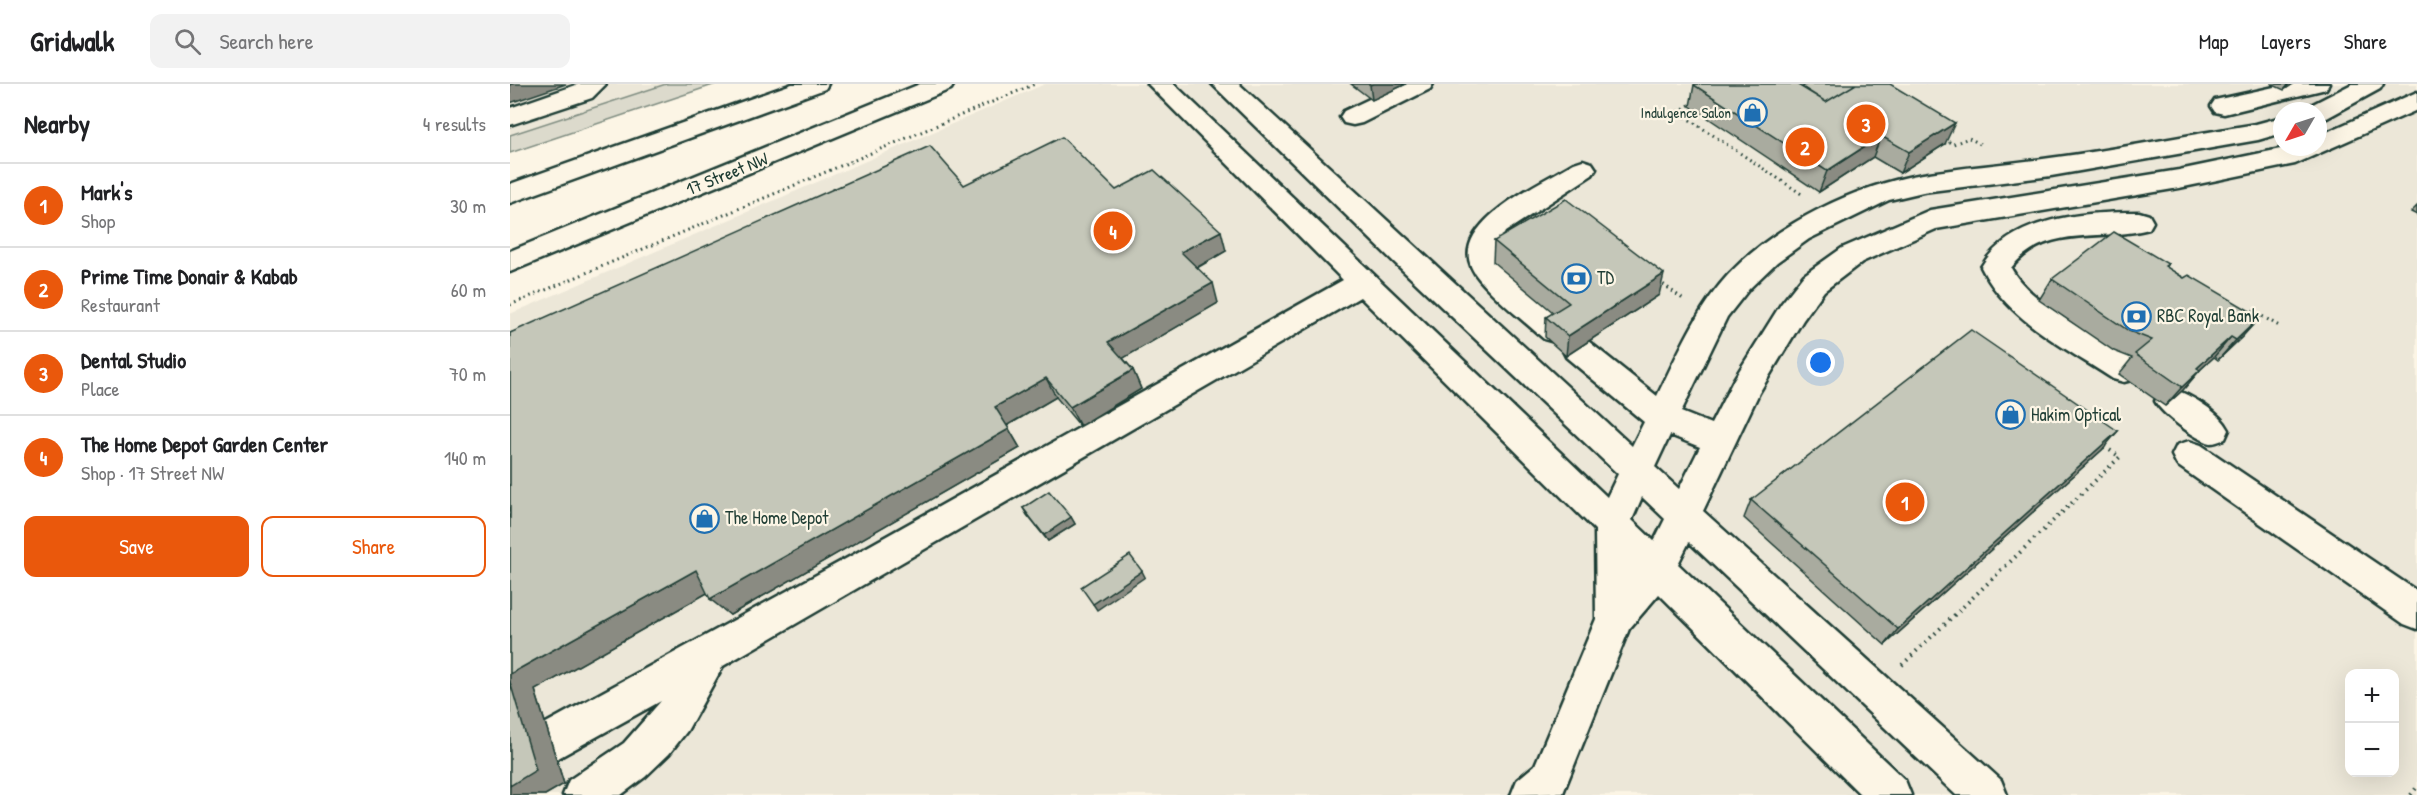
<!DOCTYPE html>
<meta charset="utf-8">
<style>
body{margin:0;font-family:"Patrick Hand",sans-serif;background:#f2f2f2;color:#202124}
.controls{position:absolute;right:18px;bottom:18px;display:grid;overflow:hidden;border-radius:12px;box-shadow:0 6px 24px #0002}
.controls button{width:54px;height:54px;display:grid;place-items:center;padding:0;border:0;border-bottom:2px solid #e0e0e0;background:#fff;color:#202124;font:30px sans-serif}
.compass{position:absolute;left:1763px;top:18px;width:54px;height:54px;border-radius:50%;background:#fff;box-shadow:0 6px 24px #0002;rotate:231deg}
.you{position:absolute;left:1311px;top:279px;width:21px;height:21px;margin:-15px;border:4px solid #fff;border-radius:50%;background:#1a73e8;box-shadow:0 0 0 9px #1a73e833}
.badge{display:grid;place-items:center;width:39px;height:39px;border-radius:50%;background:#ea580c;color:#fff;font-size:20px;font-weight:700}
.pin{position:absolute;translate:-50% -50%;border:3px solid #fff;box-shadow:0 2px 6px #0006}
.list{margin:0;padding:0;list-style:none}
h2{display:flex;justify-content:space-between;align-items:center;height:78px;margin:0;padding:0 24px;font-size:26px}
h2 small{font-size:20px;font-weight:400;color:#757577}
.list li{display:grid;grid-template-columns:39px 1fr auto;gap:18px;align-items:center;box-sizing:border-box;height:84px;padding:0 24px;border-top:2px solid #e0e0e0}
.list b{display:block;font-size:22px;white-space:nowrap}
.list p{margin:0;font-size:20px;white-space:nowrap;color:#757577}
.list em{font-size:20px;font-style:normal;color:#757577}
.actions{display:flex;gap:12px;padding:18px 24px}
.actions a{flex:1;padding:14px 0;border:2px solid #ea580c;border-radius:12px;text-align:center;font-size:21px;color:#ea580c}
.actions .main{background:#ea580c;color:#fff}
.icon{flex:none;width:33px;height:33px;fill:none;stroke:currentColor;stroke-width:2;stroke-linecap:round;stroke-linejoin:round}
.map{position:relative;flex:none;width:1907px;height:711px;overflow:hidden}
header{display:flex;align-items:center;gap:36px;box-sizing:border-box;height:84px;padding:0 30px;background:#fff;border-bottom:2px solid #e0e0e0}
header strong{font-size:28px}
nav{display:flex;gap:33px;margin-inline-start:auto;font-size:21px}
.search{width:420px;height:54px;background:#f2f2f2;display:flex;align-items:center;gap:15px;box-sizing:border-box;padding:0 21px;border-radius:12px;color:#757577;font-size:22px}
main{display:flex}
aside{flex:1;background:#fff}
.map>svg:first-child{display:block}
</style>
<header>
<strong>Gridwalk</strong>
<div class="search"><svg class="icon" aria-label="search" viewBox="0 0 24 24"><circle cx="10" cy="10" r="6"/><path d="M15 15l6 6"/></svg>Search here</div>
<nav><a>Map</a><a>Layers</a><a>Share</a></nav>
</header>
<main>
<aside>
<h2>Nearby<small>4 results</small></h2>
<ul class="list">
<li><span class="badge">1</span><div><b>Mark's</b><p>Shop</p></div><em>30 m</em></li>
<li><span class="badge">2</span><div><b>Prime Time Donair &amp; Kabab</b><p>Restaurant</p></div><em>60 m</em></li>
<li><span class="badge">3</span><div><b>Dental Studio</b><p>Place</p></div><em>70 m</em></li>
<li><span class="badge">4</span><div><b>The Home Depot Garden Center</b><p>Shop · 17 Street NW</p></div><em>140 m</em></li>
</ul>
<div class="actions"><a class="main">Save</a><a>Share</a></div>
</aside>
<div class="map">
<svg width="1907" height="711" viewBox="0 0 1907 711">
<rect width="100%" height="100%" fill="#fcf5e5"/>
<filter id="ink" filterUnits="userSpaceOnUse"><feTurbulence type="fractalNoise" baseFrequency=".0167" numOctaves="2"/><feDisplacementMap in="SourceGraphic" scale="12" xChannelSelector="R" yChannelSelector="G"/><feConvolveMatrix kernelMatrix="1 2 1 2 8 2 1 2 1" color-interpolation-filters="sRGB"/></filter>
<g filter="url(#ink)">
<!-- built -->
<path fill="#ece7d8" fill-rule="evenodd" d="M0,0H156L0,51Z
M535,0H1907V711H0V230ZM1772,27H1808V63H1772ZM1840,590H1884V688H1840Z"/>
<!-- green -->
<path fill="#dcdacc" stroke="#7e8c80" stroke-width="1.5" d="M156,0H206L0,69V51Z"/>
<g fill="none" stroke-linecap="round" stroke-linejoin="round">
<defs>
<path id="minor" d="M69,0H96L82,14L0,41V24Z
M638,0H664L1097,413L1108,390L886,180L702,0H729L1122,362L1134,338L1056,273L1052,265L1056,257L1067,253L1078,257L1147,312C1168,270 1186,226 1218,191C1266,140 1344,102 1413,90C1455,83 1498,80 1540,74C1609,65 1677,51 1746,40L1772,33V49L1748,56L1541,92L1413,108L1379,116L1299,155L1267,178L1239,205L1217,233L1171,328L1201,340L1224,295L1271,220L1294,191L1332,164L1420,126L1669,86L1780,63H1808V52L1907,8V26L1785,80L1669,104L1426,145L1352,178L1314,207L1293,236L1249,309L1193,427L1491,696L1497,711H1446L1179,458L1168,480L1395,696L1401,711H1351L1149,510L1119,545L1053,709L1001,711L1007,696L1025,681L1086,535L1085,446L850,213L213,582L177,647L159,670L135,693L111,711H53L59,696L114,659L151,617L41,678L27,672L21,658L27,644L341,472L833,196ZM1160,351L1190,363L1169,405L1145,383ZM1132,413L1155,435L1144,457L1122,436Z
M891,0H923L920,5L852,39L843,41L834,39L830,33L834,27Z
M1778,0H1819L1816,5L1714,30L1705,28L1701,22L1705,16Z
M1842,0H1873L1870,5L1817,34L1808,36V27H1796L1799,22Z
M1073,76L1082,79L1086,85L1082,91L995,148L987,164L990,181L1056,239L1060,247L1056,255L1045,258L1034,255C1013,236 989,218 970,196C924,145 1030,100 1064,79Z
M1629,128L1639,131L1643,138L1639,145C1593,158 1537,139 1501,184C1519,219 1591,256 1625,277L1630,286L1625,295L1614,298L1603,295C1556,264 1497,236 1471,183C1501,132 1576,128 1629,128Z
M1661,304C1681,311 1710,328 1719,346L1715,355C1710,357 1705,359 1701,359C1686,356 1652,330 1645,317L1650,308Z
M1679,357L1691,361L1907,507V545L1894,540L1667,381L1662,371L1667,361Z"/>
<path id="major" d="M282,0H318L315,5L0,119V100Z
M410,0H444L441,5L0,188V167Z"/>
</defs>
<!-- minor casing -->
<use href="#minor" stroke="#1f3d34" stroke-width="5"/>
<!-- major casing -->
<use href="#major" stroke="#1f3d34" stroke-width="5"/>
<!-- path-far1 -->
<path stroke="#1f3d34" stroke-width="3" stroke-dasharray="1.5 4" stroke-linecap="butt" d="M1184,18L1168,28L1293,111
M1434,55L1443,60L1459,54L1470,60
M1149,197L1174,216
M0,221L525,0
M1739,231L1743,227L1769,242"/>
<!-- path -->
<path stroke="#1f3d34" stroke-width="4" stroke-dasharray="1.5 5" stroke-linecap="butt" d="M1392,581L1610,373L1592,361
M1901,711L1907,703"/>
<!-- minor -->
<use href="#minor" fill="#fcf5e5" fill-rule="evenodd"/>
<!-- major -->
<use href="#major" fill="#fcf5e5" fill-rule="evenodd"/>
</g>
<!-- wall -->
<path fill="#a9ab9f" stroke="#1f3d34" stroke-width="1.5" d="M841,0H896L862,16Z
M1761,0H1783L1774,6Z
M1184,1L1435,60L1390,89L1363,73L1309,108L1180,22Z
M454,101L606,106L716,167L687,184L708,219L613,274L623,286L631,305L570,342L546,313L497,342L510,364L220,531L197,509L25,606L54,700L35,711H0V249Z
M1907,122V131L1901,128Z
M984,157L1149,211L1056,272L1035,253L1036,233L1044,229L983,178Z
M1658,180L1655,183L1674,194L1750,233L1732,253L1708,276L1704,273L1690,286L1673,306L1655,322L1609,290L1622,274L1604,267L1529,216L1542,195Z
M1592,366L1375,561L1234,434L1241,416Z
M513,424L561,433L565,440L538,457L517,431Z"/>
<!-- shaded-wall -->
<path fill="#8a8b82" stroke="#1f3d34" stroke-width="1.5" d="M0,0H56L0,19Z
M863,0H896L862,16L860,1Z
M1779,0H1783L1774,6Z
M1445,39L1435,60L1390,89L1399,68Z
M1371,52L1363,73L1309,108L1317,87Z
M711,147L716,167L677,189L671,168Z
M1154,190L1149,211L1056,272L1058,252Z
M703,199L708,219L607,278L598,258Z
M1750,233L1732,253L1708,276L1726,256Z
M1721,253L1704,273L1670,304L1687,284Z
M623,286L631,305L570,342L560,323Z
M1690,286L1673,306L1655,322L1672,303Z
M536,294L546,313L496,342L485,323Z
M499,345L510,364L220,531L200,515Z
M1608,347L1592,366L1375,561L1388,545Z
M561,433L565,440L538,457L534,451Z
M186,486L206,504L25,606L54,700L35,711H0V590Z
M632,487L635,493L587,526L583,520Z"/>
<!-- building -->
<path fill="#c5c7b9" stroke="#1f3d34" stroke-width="1.5" d="M1185,0H1289L1288,1L1316,18L1346,0H1380L1445,39L1399,68L1371,52L1317,87L1184,1Z
M1297,0H1346L1316,18L1292,3Z
M552,53L606,106L644,86L711,147L671,168L703,199L598,258L623,286L560,323L536,294L485,323L499,345L200,515L186,486L0,590V249L420,62L454,101Z
M1056,115L1154,190L1058,252L1036,233L1059,219L984,157Z
M1604,148L1658,180L1655,182L1674,194L1679,191L1750,233L1726,256L1721,253L1687,284L1690,286L1672,303L1625,270L1642,256L1619,247L1542,195Z
M1461,246L1608,347L1388,545L1241,416Z
M539,407L561,433L534,451L513,424Z
M620,471L632,487L583,520L571,503Z
M0,598L26,686L0,702Z"/>
</g>
<!-- icons -->
<defs>
<symbol id="shop-ring" viewBox="-11 -11 22 22"><circle r="9.5" fill="#fcf5e5" stroke="#1f6fb2" stroke-width="1.5"/><path d="M-5-2.5h2.3a2.7 3.5 0 0 1 5.4 0H5L5.5 6h-11ZM-1.5-2.5h3a1.5 2.3 0 0 0-3 0Z" fill="#1f6fb2"/></symbol>
<symbol id="bank-ring" viewBox="-11 -11 22 22"><circle r="9.5" fill="#fcf5e5" stroke="#1f6fb2" stroke-width="1.5"/><path d="M-6-4H6V4H-6ZM0-2.3a2.3 2.3 0 1 0 0 4.6a2.3 2.3 0 1 0 0-4.6Z" fill="#1f6fb2"/></symbol>
</defs>
<g fill-rule="evenodd">
<use href="#shop-ring" x="1226" y="12" width="33" height="33"/>
<use href="#bank-ring" x="1050" y="178" width="33" height="33"/>
<use href="#bank-ring" x="1610" y="216" width="33" height="33"/>
<use href="#shop-ring" x="1484" y="314" width="33" height="33"/>
<use href="#shop-ring" x="178" y="418" width="33" height="33"/>
</g>
<g text-anchor="middle" stroke-width="4.5" stroke-linejoin="round" paint-order="stroke">
<!-- far-poi labels -->
<g font-size="15" fill="#1f3d34" stroke="#fcf5e5" text-anchor="end">
<text x="1221" y="34">Indulgence Salon</text>
</g>
<!-- street labels -->
<g font-size="18" fill="#1f3d34" stroke="#fcf5e5">
<text transform="translate(217 90) rotate(-22)" y="6">17 Street NW</text>
</g>
<!-- poi labels -->
<g font-size="18" fill="#1f3d34" stroke="#fcf5e5" text-anchor="start">
<text x="1087" y="200">TD</text>
<text x="1647" y="238">RBC Royal Bank</text>
<text x="1521" y="337">Hakim Optical</text>
<text x="215" y="440">The Home Depot</text>
</g>
</g>
</svg>
<div class="controls">
<button>+</button>
<button>−</button>
</div>
<svg class="compass" viewBox="-18 -18 36 36"><path d="M0-13l5 13h-10z" fill="#e53935"/><path d="M0 13l5-13h-10z" fill="#757577"/></svg>
<div class="you"></div>
<div class="pin badge" style="left:1395px;top:418px">1</div>
<div class="pin badge" style="left:1295px;top:63px">2</div>
<div class="pin badge" style="left:1356px;top:40px">3</div>
<div class="pin badge" style="left:603px;top:147px">4</div>
</div>
</main>
